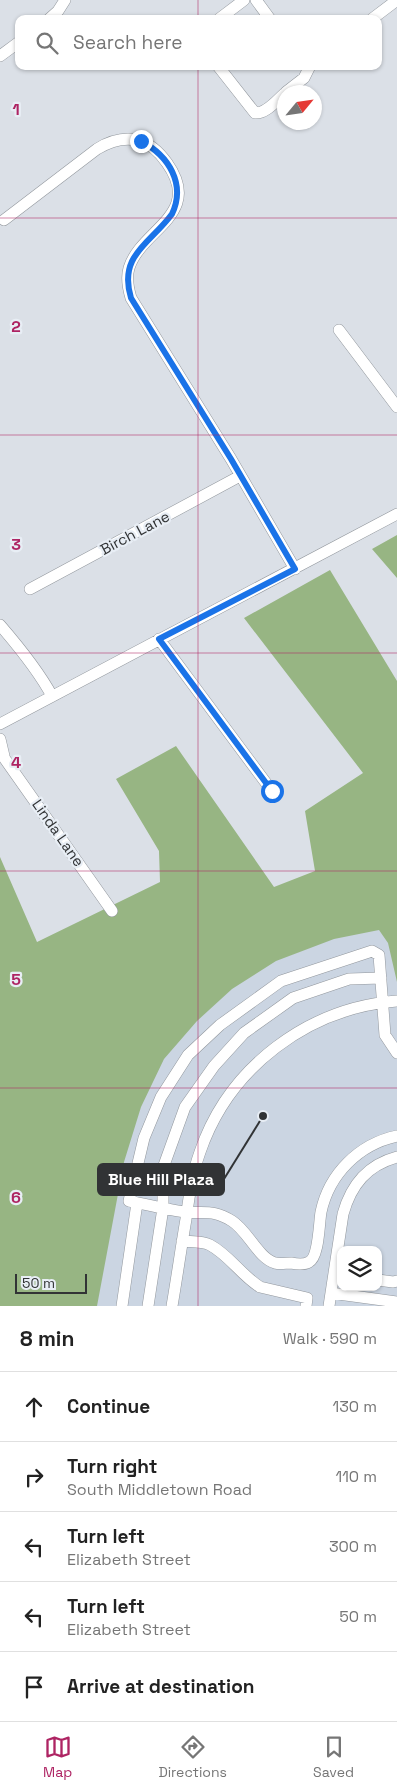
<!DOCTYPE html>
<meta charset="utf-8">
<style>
body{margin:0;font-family:"Space Grotesk",sans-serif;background:#f6f6f6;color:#222}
.controls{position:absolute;right:15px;bottom:15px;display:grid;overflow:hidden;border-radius:10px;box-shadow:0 1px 4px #0004}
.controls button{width:45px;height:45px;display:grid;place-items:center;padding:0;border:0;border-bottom:1px solid #e0e0e0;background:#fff;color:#222;font:25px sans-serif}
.compass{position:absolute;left:277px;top:85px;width:45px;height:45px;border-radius:50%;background:#fff;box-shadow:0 1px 4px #0004;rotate:61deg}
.scale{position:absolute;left:15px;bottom:12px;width:72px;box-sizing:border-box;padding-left:5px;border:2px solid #313335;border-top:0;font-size:14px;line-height:18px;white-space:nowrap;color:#313335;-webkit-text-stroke:4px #e8eef5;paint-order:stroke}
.stop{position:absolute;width:15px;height:15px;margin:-11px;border:4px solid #1a73e8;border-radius:50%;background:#fff}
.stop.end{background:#1a73e8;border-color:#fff;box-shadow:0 1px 5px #0008}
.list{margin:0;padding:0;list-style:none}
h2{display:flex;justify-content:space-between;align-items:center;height:65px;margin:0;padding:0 20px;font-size:21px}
h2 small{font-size:16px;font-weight:400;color:#767676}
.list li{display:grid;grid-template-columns:32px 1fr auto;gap:15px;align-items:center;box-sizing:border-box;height:70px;padding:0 20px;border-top:1px solid #e0e0e0}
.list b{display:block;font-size:19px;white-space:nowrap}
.list p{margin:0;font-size:16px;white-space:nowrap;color:#767676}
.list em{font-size:16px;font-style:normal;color:#767676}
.icon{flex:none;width:28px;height:28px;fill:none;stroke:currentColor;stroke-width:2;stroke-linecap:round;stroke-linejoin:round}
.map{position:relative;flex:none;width:397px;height:1306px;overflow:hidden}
.search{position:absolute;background:#fff;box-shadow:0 1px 4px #0004;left:15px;right:15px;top:15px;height:55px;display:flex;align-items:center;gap:12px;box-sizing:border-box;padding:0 18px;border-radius:10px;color:#767676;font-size:19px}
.sheet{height:415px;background:#fff}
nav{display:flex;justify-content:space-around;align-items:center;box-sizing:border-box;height:70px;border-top:1px solid #e0e0e0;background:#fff;font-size:14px;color:#767676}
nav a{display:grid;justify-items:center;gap:2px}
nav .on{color:#ae2463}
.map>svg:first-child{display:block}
</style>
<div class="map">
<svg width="397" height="1306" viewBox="0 0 397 1306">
<rect width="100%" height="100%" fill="#dbe0e7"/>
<!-- built -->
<path fill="#cbd5e2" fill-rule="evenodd" d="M380,923L397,941V1306H93L124,1127L180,1029L269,957ZM341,1250H378V1287H341Z"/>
<!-- forest -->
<path fill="#97b583" d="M397,535V578L372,549Z
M330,570L397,681V982L388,943L379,930L334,939L276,961L232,989L197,1021L164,1059L141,1107L124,1162L97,1306H0V857L37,942L160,882L159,851L116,779L176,746L274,887L315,871L305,811L363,773L244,618Z"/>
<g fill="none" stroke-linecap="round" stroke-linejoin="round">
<defs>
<path id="minor" d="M256,0L270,19
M49,19L58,11L65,0
M219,19L244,0
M372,19L397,0
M0,56L19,42
M218,66L255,113C266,114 277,100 284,94
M286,92L304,78L310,66
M4,220L97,149C110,141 122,137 137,140C150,143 160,153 167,163C204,215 141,229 129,268C126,278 128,288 131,298L231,459L295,569
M339,330L397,407
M30,589L240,476
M0,625C19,647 38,670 52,696
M159,639L272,791
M0,724L397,514
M0,739L4,756
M0,752L112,911
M397,1053L385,1035L379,955L372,951L281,981L220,1025L188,1055L161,1097L144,1138L129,1201C148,1205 166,1209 185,1212C205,1214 213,1209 232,1221C248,1231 258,1258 275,1263C280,1264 286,1263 291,1263C296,1264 304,1265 309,1262C319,1257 319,1223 321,1212C329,1174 359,1144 397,1136
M182,1241C191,1242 202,1241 210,1245C229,1255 241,1275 260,1287L307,1298L306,1306
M378,1280L393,1282L397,1281
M331,1293L397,1302
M122,1306L137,1203
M148,1306L163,1208V1168L185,1107L214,1066L244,1033L293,998L349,979L381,978
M172,1306C177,1277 181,1248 186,1219C189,1197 192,1174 200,1152C229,1067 308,1008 397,1001
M329,1306L343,1214C351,1185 367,1165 397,1157"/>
</defs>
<!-- minor casing -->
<use href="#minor" stroke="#92979d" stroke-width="12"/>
<!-- minor -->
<use href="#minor" stroke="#fff" stroke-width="11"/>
</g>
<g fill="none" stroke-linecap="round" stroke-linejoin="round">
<!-- route -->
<path stroke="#1a73e8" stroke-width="6" d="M141,141C169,156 186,184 172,214C150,244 118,255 131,298L231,459L295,569L159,639L272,791"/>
</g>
<!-- grid -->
<path fill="none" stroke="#ae2463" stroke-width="1" stroke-opacity="0.55" d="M198,0V19M198,66V1306M0,218H397M0,435H397M0,653H397M0,871H397M0,1088H397"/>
<g text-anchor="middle" stroke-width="4.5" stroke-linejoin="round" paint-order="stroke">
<!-- street labels -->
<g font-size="15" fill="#313335" stroke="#e8eef5">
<text transform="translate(135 533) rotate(-28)" y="5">Birch Lane</text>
<text transform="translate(58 833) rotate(55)" y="5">Linda Lane</text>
</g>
</g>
<g font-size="16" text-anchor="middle" font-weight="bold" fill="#ae2463" stroke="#e8eef5" stroke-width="4.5" stroke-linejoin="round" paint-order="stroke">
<text x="16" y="115">1</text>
<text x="16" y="332">2</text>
<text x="16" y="550">3</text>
<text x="16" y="768">4</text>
<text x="16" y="985">5</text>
<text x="16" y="1203">6</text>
</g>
<!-- callouts -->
<path fill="none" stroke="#313335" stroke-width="2" d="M263 1116L224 1179"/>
<circle fill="#313335" stroke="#e8eef5" stroke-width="2" cx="263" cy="1116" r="5"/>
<rect fill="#313335" stroke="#313335" stroke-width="2" x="98" y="1164" width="126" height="31" rx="5"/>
<g font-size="16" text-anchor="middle" font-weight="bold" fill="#fff">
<text x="161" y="1185">Blue Hill Plaza</text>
</g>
</svg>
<div class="controls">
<button><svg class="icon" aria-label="layers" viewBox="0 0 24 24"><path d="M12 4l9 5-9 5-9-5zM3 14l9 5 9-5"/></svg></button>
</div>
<svg class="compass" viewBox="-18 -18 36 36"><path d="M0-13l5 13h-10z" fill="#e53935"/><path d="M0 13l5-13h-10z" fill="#767676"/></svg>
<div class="scale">50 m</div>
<div class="stop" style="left:272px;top:791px"></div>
<div class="stop end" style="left:141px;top:141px"></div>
<div class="search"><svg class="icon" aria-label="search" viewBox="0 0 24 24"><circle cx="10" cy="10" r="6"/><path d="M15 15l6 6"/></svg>Search here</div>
</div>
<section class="sheet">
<h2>8 min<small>Walk · 590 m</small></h2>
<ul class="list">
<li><svg class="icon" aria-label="ahead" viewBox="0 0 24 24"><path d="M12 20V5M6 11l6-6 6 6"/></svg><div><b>Continue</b></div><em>130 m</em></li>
<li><svg class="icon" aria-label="right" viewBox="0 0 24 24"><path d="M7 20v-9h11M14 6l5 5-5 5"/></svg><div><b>Turn right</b><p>South Middletown Road</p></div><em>110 m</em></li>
<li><svg class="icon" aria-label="left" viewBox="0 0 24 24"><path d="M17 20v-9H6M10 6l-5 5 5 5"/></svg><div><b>Turn left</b><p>Elizabeth Street</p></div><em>300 m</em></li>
<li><svg class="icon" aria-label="left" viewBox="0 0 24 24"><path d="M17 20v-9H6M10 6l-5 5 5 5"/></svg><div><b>Turn left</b><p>Elizabeth Street</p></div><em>50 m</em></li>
<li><svg class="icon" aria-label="arrive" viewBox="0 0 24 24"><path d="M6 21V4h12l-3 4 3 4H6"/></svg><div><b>Arrive at destination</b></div></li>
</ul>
</section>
<nav>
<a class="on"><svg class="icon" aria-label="map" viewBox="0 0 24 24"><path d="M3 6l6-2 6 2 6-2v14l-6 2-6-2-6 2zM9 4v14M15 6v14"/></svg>Map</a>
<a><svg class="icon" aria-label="directions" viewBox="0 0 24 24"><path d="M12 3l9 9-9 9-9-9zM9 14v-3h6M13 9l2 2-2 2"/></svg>Directions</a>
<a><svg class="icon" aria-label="saved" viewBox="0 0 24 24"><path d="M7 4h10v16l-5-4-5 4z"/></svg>Saved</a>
</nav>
